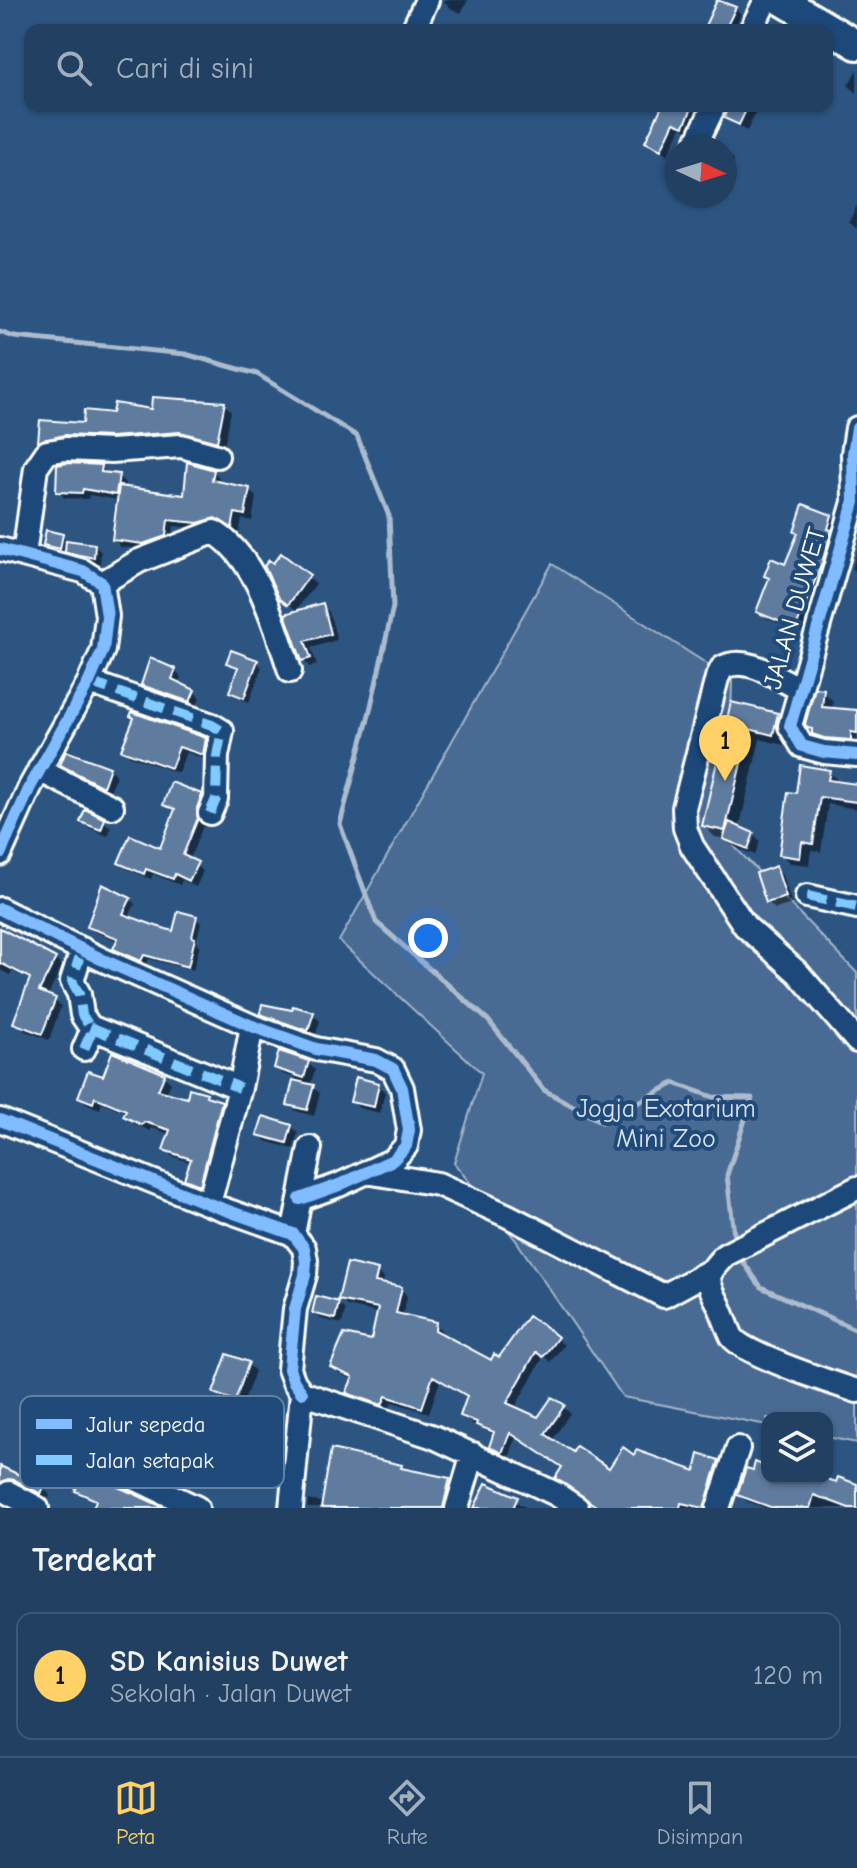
<!DOCTYPE html>
<html lang="id">
<meta charset="utf-8">
<style>
body{margin:0;font-family:"Comic Neue",sans-serif;background:#294768;color:#f1f3f6}
.controls{position:absolute;right:24px;bottom:24px;display:grid;overflow:hidden;border-radius:16px;box-shadow:0 2px 6px #0004}
.controls button{width:72px;height:72px;display:grid;place-items:center;padding:0;border:0;border-bottom:2px solid #3e5977;background:#214062;color:#f1f3f6;font:40px sans-serif}
.compass{position:absolute;left:665px;top:136px;width:72px;height:72px;border-radius:50%;background:#214062;box-shadow:0 2px 6px #0004;rotate:94deg}
.you{position:absolute;left:428px;top:938px;width:28px;height:28px;margin:-20px;border:6px solid #fff;border-radius:50%;background:#1a73e8;box-shadow:0 0 0 12px #1a73e833}
.badge{display:grid;place-items:center;width:52px;height:52px;border-radius:50%;background:#ffd166;color:#111;font-size:26px;font-weight:700}
.pin{position:absolute;translate:-50% -66px;filter:drop-shadow(0 2px 4px #0008)}
.pin::after{content:'';position:absolute;top:42px;width:28px;height:24px;background:inherit;clip-path:polygon(0 0,100% 0,50% 100%)}
.list{margin:0;padding:0;list-style:none}
h2{display:flex;justify-content:space-between;align-items:center;height:104px;margin:0;padding:0 32px;font-size:34px}
h2 small{font-size:26px;font-weight:400;color:#a2afbe}
.list li{display:grid;grid-template-columns:52px 1fr auto;gap:24px;align-items:center;box-sizing:border-box;height:128px;margin:0 16px 16px;padding:0 16px;border:2px solid #3e5977;border-radius:16px}
.list b{display:block;font-size:30px;white-space:nowrap}
.list p{margin:0;font-size:26px;white-space:nowrap;color:#a2afbe}
.list em{font-size:26px;font-style:normal;color:#a2afbe}
.icon{flex:none;width:44px;height:44px;fill:none;stroke:currentColor;stroke-width:2;stroke-linecap:round;stroke-linejoin:round}
.map{position:relative;flex:none;width:857px;height:1508px;overflow:hidden}
.search{position:absolute;background:#214062;box-shadow:0 2px 6px #0004;left:24px;right:24px;top:24px;height:88px;display:flex;align-items:center;gap:20px;box-sizing:border-box;padding:0 28px;border-radius:16px;color:#a2afbe;font-size:30px}
.sheet{height:248px;background:#214062}
nav{display:flex;justify-content:space-around;align-items:center;box-sizing:border-box;height:112px;border-top:2px solid #3e5977;background:#214062;font-size:22px;color:#a2afbe}
nav a{display:grid;justify-items:center;gap:4px}
nav .on{color:#ffd166}
.map>svg:first-child{display:block}
</style>
<div class="map">
<svg width="857" height="1508" viewBox="0 0 857 1508">
<rect width="100%" height="100%" fill="#2c5582"/>
<filter id="ink" filterUnits="userSpaceOnUse"><feTurbulence type="fractalNoise" baseFrequency=".0125" numOctaves="2"/><feDisplacementMap in="SourceGraphic" scale="16" xChannelSelector="R" yChannelSelector="G"/><feConvolveMatrix kernelMatrix="1 2 1 2 8 2 1 2 1" color-interpolation-filters="sRGB"/></filter>
<g filter="url(#ink)">
<!-- green -->
<path fill="#486b92" stroke="#a4b5c8" stroke-width="2" d="M552,564L732,680L728,840L857,973V1443L827,1437V1418H767V1425L623,1397L515,1239L454,1163L482,1073L339,941Z"/>
<!-- shadow -->
<path fill="#0007" d="M442,0H468L461,13L450,8Z
M735,8L741,14L734,30H705Z
M384,20L399,28L400,30H379Z
M857,70V93L848,85Z
M664,106H704L690,131L681,127L668,155L647,141Z
M730,106H759L747,131L733,124L726,117Z
M725,152L734,160L726,180L725,179Z
M857,205V229L849,222Z
M224,404L231,411L224,447L188,438L47,448L40,441L114,415Z
M101,467L108,473L118,476L125,483L124,489L186,498L213,471L220,479L219,484L249,490L256,497L252,521L242,519L239,533L224,524L206,529L174,526L172,542L151,550L121,547L114,540L119,500L89,495L88,499L65,498L58,491Z
M831,516L838,523L837,538L803,633L765,618L758,611L771,580L766,575L786,567Z
M62,536L65,539L63,550L45,544Z
M94,545L101,552L100,564L74,558L67,551Z
M857,550V574L852,569Z
M281,555L316,584L296,610L281,597L273,566Z
M322,605L329,612L337,640L311,648L317,665L310,667L303,660L288,615Z
M228,662H257L262,667L249,702L237,697L232,692L240,670Z
M175,671L181,677L178,684L194,691L200,698L196,707L150,691L144,685Z
M823,691L833,701L832,710L857,712V748L824,743L809,727Z
M732,705L777,715L788,726L784,745L760,739L739,829L753,834L760,841L755,855L732,846L725,839L715,837L704,826Z
M205,739L212,747L210,761L186,752L178,773L130,756L123,749Z
M62,764L109,768L116,775L110,792L69,771Z
M829,772L838,781V783L857,786V809L828,804L821,852L811,850L809,865L790,863L781,854L797,795Z
M172,784L201,798L208,804L203,816V826L189,861L203,871L196,887L182,880L180,885L153,874L151,879L127,869L121,862L161,850L176,813L165,804Z
M82,821H104L111,828L108,836L89,828Z
M775,868L782,875L792,904L775,909L768,902Z
M130,899L135,904L128,918L175,933L196,918L201,923L196,942L200,945L193,970L149,959L146,965L121,954L116,949L119,941L95,932L90,927Z
M0,934L55,959L62,966L48,995L61,1006L49,1040L23,1030L16,1023L31,980L12,971L10,975L0,970Z
M295,1008L313,1014L320,1021L315,1037L270,1021L262,1013H293Z
M308,1063L315,1070L310,1086L320,1093L314,1116L296,1111L289,1104L296,1078L283,1074L276,1067Z
M164,1076L171,1083L166,1094L188,1101L206,1094L228,1110L206,1191L194,1186L187,1178L192,1163L172,1156L165,1149L170,1134L151,1128L150,1131L133,1123L126,1116L127,1113L102,1102L100,1109L87,1104L80,1097L104,1079Z
M378,1085L385,1092L380,1113L359,1108L352,1101Z
M291,1126L298,1133L293,1149L266,1141L259,1134Z
M377,1272L384,1278L382,1285L401,1289L407,1296L403,1316L435,1324L442,1331L441,1335L491,1362L499,1360L529,1319L557,1339L564,1345L550,1362L544,1356L514,1409L539,1420L563,1407L570,1413L552,1441L573,1454L610,1470L635,1458L696,1473L718,1462L725,1468L712,1508H599L558,1478L564,1469L516,1437L509,1459L498,1453L491,1447L495,1435L469,1422L462,1415L469,1398L440,1381L429,1413L392,1402L389,1410L355,1399L349,1393L354,1380L339,1373L332,1367L372,1343L379,1313L347,1306L340,1300Z
M338,1303L345,1310L342,1324L321,1319L314,1312Z
M248,1364L255,1371L242,1407L222,1399L215,1392Z
M401,1467L405,1471L449,1480L456,1486L451,1508H307L308,1500L324,1503Z
M0,1469L43,1488L50,1495L48,1500L24,1487L16,1485L7,1490L0,1487Z
M767,1469V1478H817L838,1484L857,1486V1508H765L746,1501L739,1494L754,1472Z
M487,1486L527,1508H475Z"/>
<g fill="none" stroke-linecap="round" stroke-linejoin="round">
<!-- stream -->
<path stroke="#acbcce" stroke-width="5" d="M0,332L14,337L185,354L257,374L357,436L389,516L393,607L369,715L340,824L376,922L488,1020L544,1090L602,1122L674,1083L713,1097L752,1098L727,1175L735,1243
M739,1256L761,1287L857,1330"/>
</g>
<!-- building -->
<path fill="#5e7c9f" stroke="#fff" stroke-width="2" d="M717,0L736,7L725,30H703Z
M662,106H693L684,126L674,122L661,150L645,142Z
M728,106H748L739,125L724,118Z
M152,397L225,402L217,442L180,432L111,437L64,435L38,442L40,420L83,423L84,410L112,413L114,403L151,409Z
M187,462L214,470L212,480L250,488L245,515L235,513L232,528L215,518L198,523L168,520L166,536L143,544L112,540L119,486L184,495Z
M67,463L102,465L101,472L119,474L116,495L83,489L82,493L56,492L57,465Z
M803,504L832,515L828,529L832,530L822,563L796,628L756,612L769,578L764,576L771,558L785,564L798,533L794,532Z
M46,530L63,534L60,549L43,545Z
M66,540L95,544L94,558L65,552Z
M281,553L310,575L288,605L279,598L264,566L269,560L273,563Z
M323,603L331,634L305,641L311,658L302,661L285,614Z
M231,650L258,660L244,698L229,692L238,667L226,663Z
M150,658L176,669L172,679L195,690L190,702L141,685Z
M815,688L824,689L822,707L857,710V733L851,732V740L824,738L812,734V729L808,728L805,724Z
M731,702L778,713L773,735L749,729L725,831L702,826Z
M132,712L206,738L203,755L179,747L171,768L121,750L134,718L130,716Z
M66,751L110,767L103,787L60,765Z
M800,765L830,770L828,780L857,784V802L820,797L813,844L802,842L800,858L779,855L788,792L796,793Z
M171,782L202,794L197,808L198,818L183,855L198,862L189,881L175,874L173,879L146,869L144,874L118,863L130,835L160,848L175,809L163,805Z
M85,809L105,819L101,830L80,822Z
M729,822L754,833L748,849L723,839Z
M776,866L786,897L766,903L756,873Z
M102,884L131,898L123,914L156,926L173,931L178,911L197,916L192,937L195,938L188,967L144,955L141,961L113,949L118,938L87,927Z
M0,928L56,958L39,991L56,998L42,1034L13,1023L30,978L0,963Z
M262,1004L292,1010L293,1006L314,1012L308,1031L260,1014Z
M279,1051L309,1061L304,1078L274,1068Z
M112,1052L165,1074L158,1090L187,1098L189,1088L207,1093L206,1096L222,1101L200,1185L184,1179L191,1159L163,1150L170,1130L144,1122L142,1125L123,1116L126,1110L95,1097L93,1103L78,1097L88,1071L103,1076Z
M356,1077L379,1083L374,1107L350,1102Z
M293,1080L314,1085L307,1110L287,1105Z
M263,1116L292,1125L287,1143L257,1135Z
M347,1263L378,1270L375,1282L402,1287L396,1313L436,1322L435,1330L491,1360L494,1354L499,1357L528,1316L547,1328L558,1337L543,1357L536,1352L507,1403L538,1417L552,1397L565,1405L545,1434L573,1452L576,1446L609,1468L623,1447L634,1455L636,1450L695,1471L699,1454L719,1460L704,1508L681,1503L680,1508H599L555,1478L562,1467L510,1433L502,1453L489,1447L494,1432L476,1425L477,1422L460,1416L467,1396L433,1376L422,1408L386,1396L382,1405L346,1393L353,1377L330,1367L344,1334L371,1340L378,1308L338,1300Z
M316,1296L339,1302L335,1319L312,1313Z
M227,1354L249,1362L235,1401L213,1393Z
M331,1449L402,1465L401,1468L450,1478L443,1508H321Z
M755,1462L767,1467V1478H824L836,1482L838,1477L857,1484V1508H849L814,1495L810,1508H773L737,1495L746,1468L753,1470Z
M0,1466L44,1486L41,1494L15,1480L8,1479L0,1483Z
M83,1472L139,1496L165,1508H93L96,1500L75,1491Z
M486,1483L518,1497L513,1508H474Z"/>
<g fill="none" stroke-linecap="round" stroke-linejoin="round">
<defs>
<path id="minor" d="M413,30L427,0
M751,30L766,0
M694,148L714,106
M857,428L853,454L854,502L790,726L802,746L824,752L857,755
M0,549L83,571L102,583L107,616L103,650L89,682L30,787L0,854
M24,555L36,468L47,452L66,449L111,451L181,446L217,456
M102,583L139,561L214,532C257,558 275,626 290,671
M89,682L212,725L222,731L217,756L216,799L210,813
M800,689C777,678 746,654 722,668L717,678L684,808L685,828L692,846L745,926L798,973L857,1041
M39,770L112,807
M807,896L857,907
M0,909L101,959L252,1026L316,1049L376,1060L393,1069L402,1088L409,1130L406,1146L393,1160L339,1185L300,1199
M82,949L72,981L79,994L82,1015L90,1027L91,1033L84,1049
M90,1027L240,1088
M0,1120L209,1204L293,1234L304,1248L306,1261L305,1275L295,1309L289,1369L294,1382L302,1393
M366,1172L438,1184L508,1216L664,1296L710,1271
M857,1188L725,1255C706,1275 705,1278 718,1303C723,1313 727,1327 732,1337C743,1354 835,1384 857,1391
M209,1204L240,1088L252,1026
M293,1234L310,1148
M302,1393L434,1437L556,1494L577,1508
M128,1475L197,1508
M9,1493L37,1508
M291,1508L302,1393
M457,1508L473,1454
M718,1508L738,1448"/>
<path id="major" d="M781,0L857,45"/>
</defs>
<!-- minor casing -->
<use href="#minor" stroke="#fff" stroke-width="28"/>
<!-- major casing -->
<use href="#major" stroke="#fff" stroke-width="34"/>
<!-- minor -->
<use href="#minor" stroke="#1f4a7a" stroke-width="22"/>
<!-- major -->
<use href="#major" stroke="#1f4a7a" stroke-width="28"/>
<!-- quiet -->
<path stroke="#80caff" stroke-width="10" stroke-dasharray="20 10" stroke-linecap="butt" d="M89,682L212,725L222,731L217,756L216,799L210,813
M807,896L857,907
M82,949L72,981L79,994L82,1015L90,1027L91,1033L84,1049
M90,1027L240,1088"/>
<defs>
<path id="cycleway" d="M857,428L853,454L854,502L790,726L802,746L824,752L857,755
M0,549L83,571L102,583L107,616L103,650L89,682L30,787L0,854
M0,909L101,959L252,1026L316,1049L376,1060L393,1069L402,1088L409,1130L406,1146L393,1160L339,1185L300,1199
M0,1120L209,1204L293,1234L304,1248L306,1261L305,1275L295,1309L289,1369L294,1382L302,1393"/>
</defs>
<!-- cycleway casing -->
<use href="#cycleway" stroke="#1f4a7a" stroke-width="17"/>
<!-- cycleway -->
<use href="#cycleway" stroke="#80bcff" stroke-width="12"/>
</g>
</g>
<g text-anchor="middle" stroke-width="8" stroke-linejoin="round" paint-order="stroke">
<!-- street labels -->
<g font-size="26" fill="#fff" stroke="#1f4a7a">
<text transform="translate(794 608) rotate(-74)" y="9">JALAN DUWET</text>
</g>
<!-- park labels -->
<g font-size="26" fill="#dae1e9" stroke="#1f4a7a">
<text x="666" y="1117">Jogja Exotarium<tspan x="666" dy="30">Mini Zoo</tspan></text>
</g>
</g>
<!-- legend -->
<rect x="20" y="1396" width="264" height="92" rx="12" fill="#1f4a7a" stroke="#6280a2" stroke-width="2"/>
<rect x="36" y="1419" width="36" height="10" fill="#80bcff"/>
<rect x="36" y="1455" width="36" height="10" fill="#80caff"/>
<g font-size="22" fill="#fff">
<text x="86" y="1432">Jalur sepeda</text>
<text x="86" y="1468">Jalan setapak</text>
</g>
</svg>
<div class="controls">
<button><svg class="icon" aria-label="layers" viewBox="0 0 24 24"><path d="M12 4l9 5-9 5-9-5zM3 14l9 5 9-5"/></svg></button>
</div>
<svg class="compass" viewBox="-18 -18 36 36"><path d="M0-13l5 13h-10z" fill="#e53935"/><path d="M0 13l5-13h-10z" fill="#a2afbe"/></svg>
<div class="you"></div>
<div class="pin badge" style="left:725px;top:781px">1</div>
<div class="search"><svg class="icon" aria-label="search" viewBox="0 0 24 24"><circle cx="10" cy="10" r="6"/><path d="M15 15l6 6"/></svg>Cari di sini</div>
</div>
<section class="sheet">
<h2>Terdekat<small></small></h2>
<ul class="list">
<li><span class="badge">1</span><div><b>SD Kanisius Duwet</b><p>Sekolah · Jalan Duwet</p></div><em>120 m</em></li>
</ul>
</section>
<nav>
<a class="on"><svg class="icon" aria-label="map" viewBox="0 0 24 24"><path d="M3 6l6-2 6 2 6-2v14l-6 2-6-2-6 2zM9 4v14M15 6v14"/></svg>Peta</a>
<a><svg class="icon" aria-label="directions" viewBox="0 0 24 24"><path d="M12 3l9 9-9 9-9-9zM9 14v-3h6M13 9l2 2-2 2"/></svg>Rute</a>
<a><svg class="icon" aria-label="saved" viewBox="0 0 24 24"><path d="M7 4h10v16l-5-4-5 4z"/></svg>Disimpan</a>
</nav>
